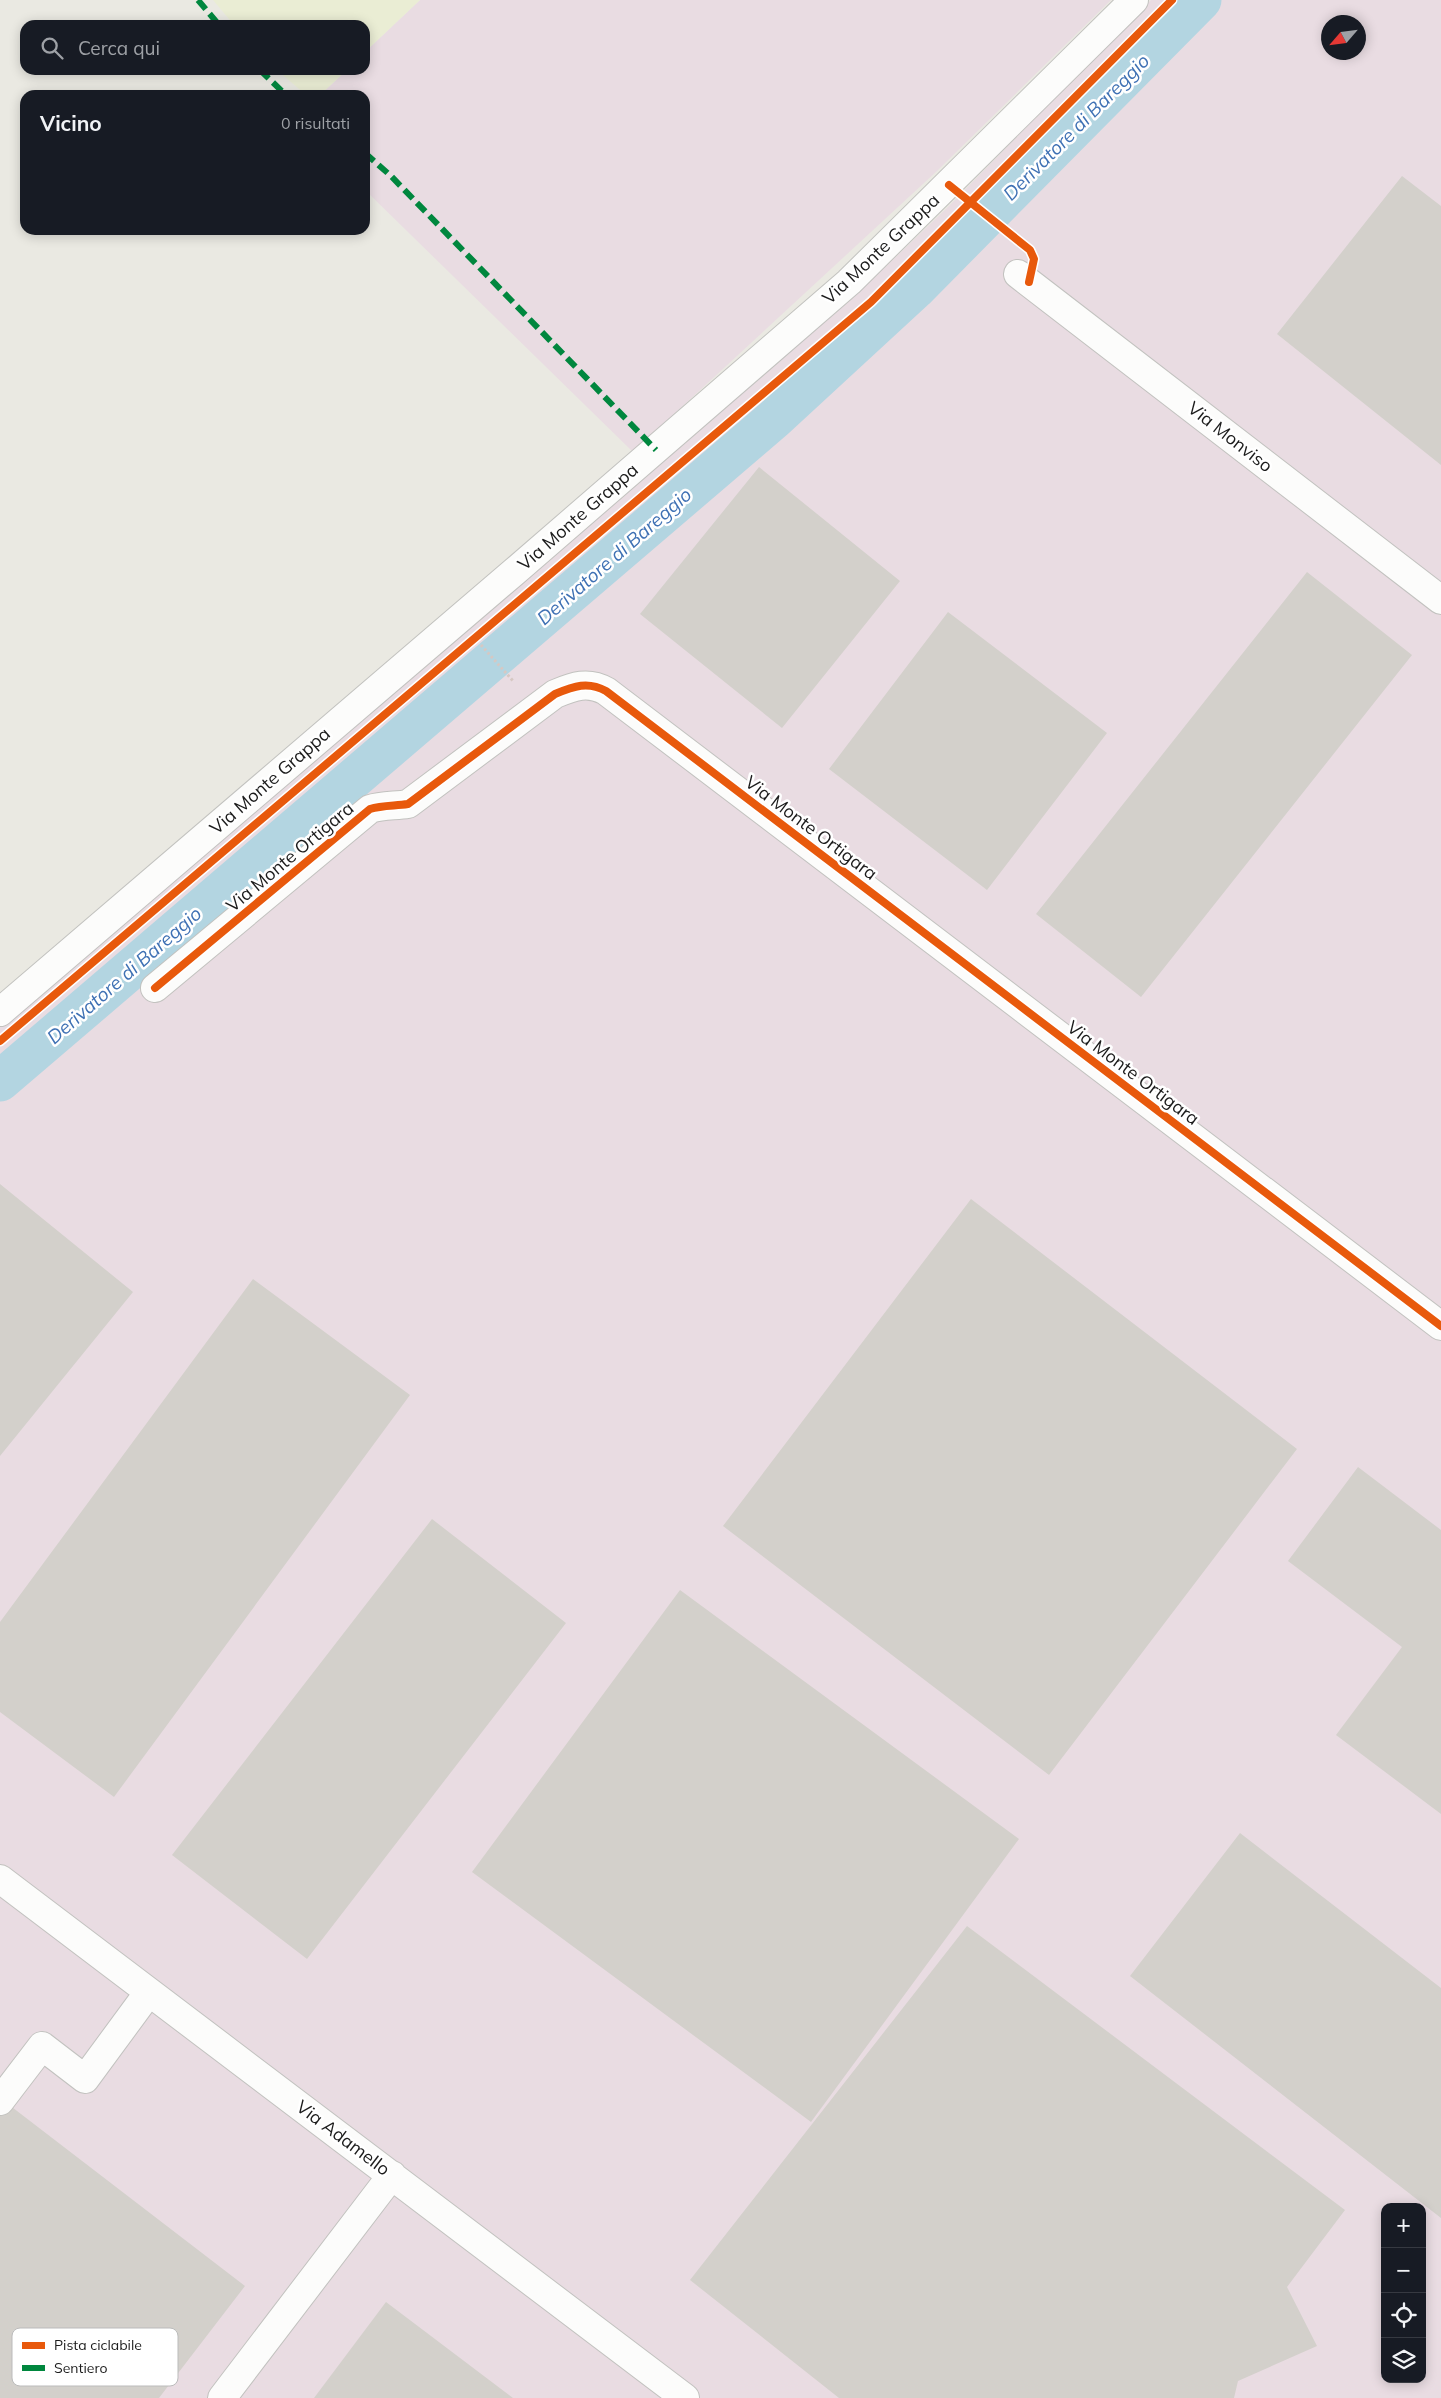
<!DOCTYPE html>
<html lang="it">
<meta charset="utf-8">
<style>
body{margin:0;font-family:Mulish,sans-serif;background:#20242c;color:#f1f3f6}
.controls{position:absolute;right:15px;bottom:15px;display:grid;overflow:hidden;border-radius:10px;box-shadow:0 2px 12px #0003}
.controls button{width:45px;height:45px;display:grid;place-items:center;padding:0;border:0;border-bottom:1px solid #363941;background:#171b24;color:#f1f3f6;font:25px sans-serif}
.compass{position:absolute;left:1321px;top:15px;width:45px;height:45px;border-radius:50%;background:#171b24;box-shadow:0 2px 12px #0003;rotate:242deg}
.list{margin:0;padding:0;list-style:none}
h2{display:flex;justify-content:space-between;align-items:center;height:65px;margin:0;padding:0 20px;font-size:21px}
h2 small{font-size:16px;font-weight:400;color:#9ea1a6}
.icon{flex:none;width:28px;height:28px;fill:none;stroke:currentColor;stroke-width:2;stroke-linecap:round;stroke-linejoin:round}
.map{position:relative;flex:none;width:1441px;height:2398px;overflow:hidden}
.search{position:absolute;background:#171b24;box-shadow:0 2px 12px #0003;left:20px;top:20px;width:350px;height:55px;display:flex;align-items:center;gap:12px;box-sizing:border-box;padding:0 18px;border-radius:15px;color:#9ea1a6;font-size:19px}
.panel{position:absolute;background:#171b24;box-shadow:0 2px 12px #0003;left:20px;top:90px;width:350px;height:145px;border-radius:15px}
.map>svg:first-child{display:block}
</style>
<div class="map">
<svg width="1441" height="2398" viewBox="0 0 1441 2398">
<rect width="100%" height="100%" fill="#eae9e2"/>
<!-- industrial -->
<path fill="#e9dce2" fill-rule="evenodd" d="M420,0H1111L937,171L633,452L365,190V95H320L347,70H365V52Z
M1151,0H1441V2398H0V1026L216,837L853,298L949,206ZM1328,22H1358V52H1328ZM1385,2207H1422V2379H1385Z"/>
<!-- farmland -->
<path fill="#eaedd4" d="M213,0H420L365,52V25H234Z
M277,70H347L320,95H306Z"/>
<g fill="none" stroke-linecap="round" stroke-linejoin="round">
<!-- canal -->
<path stroke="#b3d5e1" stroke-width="41" d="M0,1081L774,419L915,289L1201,0"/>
</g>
<!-- building -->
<path fill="#d3d0cb" d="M1402,176L1441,206V465L1277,334Z
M759,467L900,581L782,728L640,614Z
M1307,572L1412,655L1141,997L1036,914Z
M948,612L1107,733L987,890L829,769Z
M0,1184L133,1292L0,1456Z
M971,1199L1297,1449L1049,1775L723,1526Z
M253,1279L410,1395L114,1797L0,1712V1622Z
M1358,1467L1441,1530V1814L1336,1735L1402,1647L1288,1561Z
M432,1519L566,1623L307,1959L172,1855Z
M680,1590L1019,1839L811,2122L472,1872Z
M1240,1833L1441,1988V2218L1130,1976Z
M967,1926L1345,2210L1287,2287L1317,2346L1238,2381L1234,2398H839L690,2280Z
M4,2101L245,2286L159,2398H0V2107Z
M386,2302L513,2398H314Z"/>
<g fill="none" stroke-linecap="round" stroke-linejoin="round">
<defs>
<path id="minor" d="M1018,274L1441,600
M155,988L370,809C382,805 395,806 408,804L555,694C574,686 588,681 606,691L1441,1326
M0,1012L514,572L849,282L1134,0
M0,1879L685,2398
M0,2101L42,2046L85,2079L149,1992
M222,2398L392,2175"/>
</defs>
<!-- minor casing -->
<use href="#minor" stroke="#c2c2bf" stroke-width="30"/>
<!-- path -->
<path stroke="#d6c8c3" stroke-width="3" stroke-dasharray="2.5 2.5" stroke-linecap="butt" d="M481,645L514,682"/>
<!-- minor -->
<use href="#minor" stroke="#fcfcfb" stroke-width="28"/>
<!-- quiet -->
<path stroke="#00873e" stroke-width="6" stroke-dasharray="12 6" stroke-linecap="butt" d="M198,0L219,25
M260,70L286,95
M365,153L391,176L656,450"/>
<defs>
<path id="cycleway" d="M949,185L1030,250L1034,259L1029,282
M155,988L370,809C382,805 395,806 408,804L555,694C574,686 588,681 606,691L1441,1326
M0,1041L871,302L1172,0"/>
</defs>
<!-- cycleway casing -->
<use href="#cycleway" stroke="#fff" stroke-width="11"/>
<!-- cycleway -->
<use href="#cycleway" stroke="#e8590c" stroke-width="8"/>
</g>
<g text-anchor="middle" stroke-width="5" stroke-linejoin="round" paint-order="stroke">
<!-- street labels -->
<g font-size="18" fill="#1b1b1b" stroke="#fff">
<text transform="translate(881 249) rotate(-43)" y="6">Via Monte Grappa</text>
<text transform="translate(1230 437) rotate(38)" y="6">Via Monviso</text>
<text transform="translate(578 517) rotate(-41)" y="6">Via Monte Grappa</text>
<text transform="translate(270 781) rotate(-41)" y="6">Via Monte Grappa</text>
<text transform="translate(811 828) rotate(37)" y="6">Via Monte Ortigara</text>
<text transform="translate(290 857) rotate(-40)" y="6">Via Monte Ortigara</text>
<text transform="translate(1133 1073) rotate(37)" y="6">Via Monte Ortigara</text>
<text transform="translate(343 2138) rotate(37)" y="6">Via Adamello</text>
</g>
<!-- water labels -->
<g font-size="19" font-style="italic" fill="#3f71b4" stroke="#fff">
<text transform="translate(1076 127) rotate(-45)" y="7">Derivatore di Bareggio</text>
<text transform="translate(614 556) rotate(-41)" y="7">Derivatore di Bareggio</text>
<text transform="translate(124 975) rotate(-41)" y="7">Derivatore di Bareggio</text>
</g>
</g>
<!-- legend -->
<rect x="12" y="2328" width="166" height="58" rx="8" fill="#fff" stroke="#bbb" stroke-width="1"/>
<rect x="22" y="2342" width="23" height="7" fill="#e8590c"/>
<rect x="22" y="2365" width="23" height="6" fill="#00873e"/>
<g font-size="14" fill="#1b1b1b">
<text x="54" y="2350">Pista ciclabile</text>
<text x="54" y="2373">Sentiero</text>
</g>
</svg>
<div class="controls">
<button>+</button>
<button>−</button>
<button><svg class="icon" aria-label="locate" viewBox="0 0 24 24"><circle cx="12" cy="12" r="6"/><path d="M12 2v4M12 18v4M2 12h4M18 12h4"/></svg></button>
<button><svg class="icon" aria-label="layers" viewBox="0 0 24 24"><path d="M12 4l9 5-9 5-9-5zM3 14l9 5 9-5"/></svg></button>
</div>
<svg class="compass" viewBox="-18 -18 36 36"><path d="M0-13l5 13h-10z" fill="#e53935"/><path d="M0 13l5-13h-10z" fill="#9ea1a6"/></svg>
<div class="search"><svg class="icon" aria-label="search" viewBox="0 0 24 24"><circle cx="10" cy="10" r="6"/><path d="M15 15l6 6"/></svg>Cerca qui</div>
<section class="panel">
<h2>Vicino<small>0 risultati</small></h2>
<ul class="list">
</ul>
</section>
</div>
